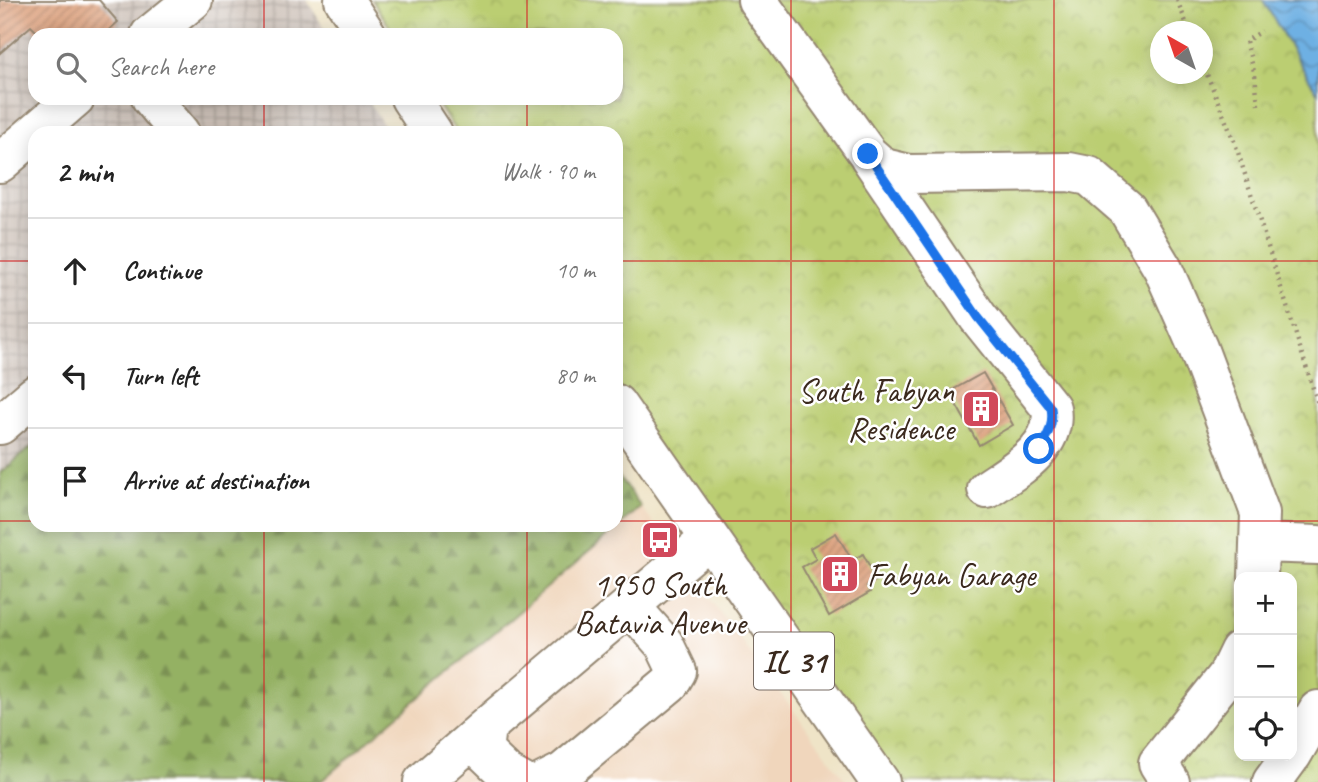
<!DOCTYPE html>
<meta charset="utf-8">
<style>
body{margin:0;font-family:Caveat,sans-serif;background:#f2f2f2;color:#222}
.controls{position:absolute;right:21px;bottom:21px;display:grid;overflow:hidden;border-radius:14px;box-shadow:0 4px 18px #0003}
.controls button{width:63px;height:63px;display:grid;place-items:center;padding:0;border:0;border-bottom:2px solid #e0e0e0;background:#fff;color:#222;font:35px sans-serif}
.compass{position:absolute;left:1150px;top:21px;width:63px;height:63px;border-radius:50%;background:#fff;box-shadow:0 4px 18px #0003;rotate:320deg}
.stop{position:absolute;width:21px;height:21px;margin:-16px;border:5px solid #1a73e8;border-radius:50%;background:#fff}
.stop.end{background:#1a73e8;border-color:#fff;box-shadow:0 2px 7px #0008}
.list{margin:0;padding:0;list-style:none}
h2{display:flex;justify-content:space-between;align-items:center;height:91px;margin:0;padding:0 28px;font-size:30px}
h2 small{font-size:23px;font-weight:400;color:#767676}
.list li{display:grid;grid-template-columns:46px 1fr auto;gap:21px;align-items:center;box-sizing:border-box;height:105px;padding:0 28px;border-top:2px solid #e0e0e0}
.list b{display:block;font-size:26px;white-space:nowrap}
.list em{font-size:23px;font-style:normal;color:#767676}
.icon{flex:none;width:38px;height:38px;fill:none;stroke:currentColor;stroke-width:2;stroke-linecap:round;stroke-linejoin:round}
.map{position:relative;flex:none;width:1318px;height:782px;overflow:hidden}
.search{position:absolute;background:#fff;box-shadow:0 4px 18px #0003;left:28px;top:28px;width:595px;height:77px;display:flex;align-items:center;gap:18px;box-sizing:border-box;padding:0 24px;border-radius:21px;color:#767676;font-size:26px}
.panel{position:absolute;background:#fff;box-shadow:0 4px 18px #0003;left:28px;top:126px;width:595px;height:406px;border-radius:21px}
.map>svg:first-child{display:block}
</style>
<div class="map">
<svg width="1318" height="782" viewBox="0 0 1318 782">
<defs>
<pattern id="industrial-grid" width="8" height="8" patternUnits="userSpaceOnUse" patternTransform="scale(1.75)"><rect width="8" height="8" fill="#cec2b9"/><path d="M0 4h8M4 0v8" fill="none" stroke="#a89e96"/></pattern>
<pattern id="forest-firs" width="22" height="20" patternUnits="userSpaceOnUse" patternTransform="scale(1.75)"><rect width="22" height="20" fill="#94b164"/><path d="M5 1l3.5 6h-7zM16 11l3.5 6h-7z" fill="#7a9052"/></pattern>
<pattern id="park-crowns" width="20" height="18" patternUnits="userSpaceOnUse" patternTransform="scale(1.75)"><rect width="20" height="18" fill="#bbce72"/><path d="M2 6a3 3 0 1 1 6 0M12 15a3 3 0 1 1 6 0" fill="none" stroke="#a2b162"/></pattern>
<pattern id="water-waves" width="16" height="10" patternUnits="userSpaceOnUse" patternTransform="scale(1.75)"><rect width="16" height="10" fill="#6eb0e3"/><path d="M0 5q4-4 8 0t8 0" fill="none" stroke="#5c8fb7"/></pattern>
<pattern id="building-hatch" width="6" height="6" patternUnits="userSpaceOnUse" patternTransform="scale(1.75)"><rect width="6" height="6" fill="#db9e79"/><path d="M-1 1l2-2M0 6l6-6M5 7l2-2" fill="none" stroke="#b38163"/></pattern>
</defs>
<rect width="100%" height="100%" fill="#fff"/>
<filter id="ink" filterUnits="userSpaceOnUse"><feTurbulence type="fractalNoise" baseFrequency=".0143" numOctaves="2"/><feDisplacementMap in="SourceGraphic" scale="14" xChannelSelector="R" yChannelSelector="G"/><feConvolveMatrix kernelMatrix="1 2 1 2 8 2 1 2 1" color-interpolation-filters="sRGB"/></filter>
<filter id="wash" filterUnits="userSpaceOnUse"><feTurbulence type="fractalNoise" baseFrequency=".00686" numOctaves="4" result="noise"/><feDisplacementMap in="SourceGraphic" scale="28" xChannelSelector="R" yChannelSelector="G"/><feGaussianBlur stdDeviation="1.57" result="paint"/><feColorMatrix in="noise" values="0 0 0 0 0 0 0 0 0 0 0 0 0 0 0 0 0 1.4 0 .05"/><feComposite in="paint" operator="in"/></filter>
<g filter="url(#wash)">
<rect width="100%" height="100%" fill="#efe4c7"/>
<!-- built -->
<path fill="#f0d6bc" d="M641,507L847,782H320Z"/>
<!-- industrial -->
<path fill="url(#industrial-grid)" d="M0,0H307L328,35H35V98H367L388,133H35V444L0,473Z"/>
<!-- forest -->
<path fill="url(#forest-firs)" stroke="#686e41" stroke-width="2" d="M35,444V525H616V473L641,507L320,782H0V473Z"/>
<!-- park -->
<path fill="url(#park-crowns)" stroke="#7b7c48" stroke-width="2" fill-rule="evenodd" d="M372,0H1263L1318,94V782H896L688,494L616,382V133H457L434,98H616V35H395ZM1160,32H1202V74H1160ZM1239,577H1292V756H1239Z"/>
<!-- water -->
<path fill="url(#water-waves)" stroke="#546d80" stroke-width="2" d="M1263,0H1318V94Z"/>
<g id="blocks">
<!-- building -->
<path fill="url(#building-hatch)" d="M0,0H99L118,22L103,35H40L31,26L0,53Z
M983,373L1013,425L979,445L949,392Z
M836,533L852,560L863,554L877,580L867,586L870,592L829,616L802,567L816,559L810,548Z"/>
</g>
</g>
<g filter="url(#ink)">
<use href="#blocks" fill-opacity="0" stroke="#958772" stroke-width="2"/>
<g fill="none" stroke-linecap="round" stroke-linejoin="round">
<defs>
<path id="minor" d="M757,0L868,154L884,168L909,174L1069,172L1089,176L1127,209L1163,269L1198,348L1260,513L1258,577
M150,35L193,0
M151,98L180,133
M869,156L978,317L1051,408C1058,447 1015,470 987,489
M0,163L75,98
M0,425L35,395
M1261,543L1318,545
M1292,755L1318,710
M423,782L486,727
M522,782L506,773L483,751L486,727L708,540
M543,782L563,772L670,683L677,671L664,644L630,606
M1170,782L1158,763L1227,676L1239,651
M1272,782L1291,756"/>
<path id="major" d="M344,0L367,35
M410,98L433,133
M616,404L880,782"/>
</defs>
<!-- minor casing -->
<use href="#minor" stroke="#958772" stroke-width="42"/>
<!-- major casing -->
<use href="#major" stroke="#958772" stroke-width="42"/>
<!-- path -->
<path stroke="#958772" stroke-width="4.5" stroke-dasharray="2 5" stroke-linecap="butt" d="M1177,0L1190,32
M1202,62L1236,146L1318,404
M1258,105L1255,75L1246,41L1262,31"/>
<!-- minor -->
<use href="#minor" stroke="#fff" stroke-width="38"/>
<!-- major -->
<use href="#major" stroke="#fff" stroke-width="38"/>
</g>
</g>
<g fill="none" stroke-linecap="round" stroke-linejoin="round" filter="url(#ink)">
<!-- route -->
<path stroke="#1a73e8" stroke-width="9" d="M868,154L978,317L1051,408C1054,425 1048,435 1039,449"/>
</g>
<!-- grid -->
<path fill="none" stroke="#d62828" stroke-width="2" stroke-opacity="0.55" d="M264,0V35M527,0V35M791,0V782M1054,0V782M264,98V133M527,98V133M0,261H35M616,261H1318M0,521H35M616,521H1318M264,525V782M527,525V782"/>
<!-- icons -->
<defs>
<symbol id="building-square" viewBox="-11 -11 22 22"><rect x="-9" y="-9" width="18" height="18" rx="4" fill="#d1495b" stroke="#fff"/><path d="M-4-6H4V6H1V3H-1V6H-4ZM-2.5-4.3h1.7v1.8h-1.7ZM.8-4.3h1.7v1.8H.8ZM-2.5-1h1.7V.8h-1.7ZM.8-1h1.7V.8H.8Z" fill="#fff"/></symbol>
<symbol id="bus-square" viewBox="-11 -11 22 22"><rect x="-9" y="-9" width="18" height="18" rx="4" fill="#d1495b" stroke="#fff"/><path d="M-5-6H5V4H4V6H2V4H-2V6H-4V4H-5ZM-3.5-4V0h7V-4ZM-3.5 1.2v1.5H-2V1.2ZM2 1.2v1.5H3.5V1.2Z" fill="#fff"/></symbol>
</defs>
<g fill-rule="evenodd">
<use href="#building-square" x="959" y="387" width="44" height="44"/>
<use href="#bus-square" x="638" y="518" width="44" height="44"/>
<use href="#building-square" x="818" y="552" width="44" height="44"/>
</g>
<g text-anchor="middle" stroke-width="5" stroke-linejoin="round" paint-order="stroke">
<!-- shield labels -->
<rect fill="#fff" stroke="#766a62" stroke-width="2" x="754" y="632.5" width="80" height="57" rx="5"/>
<g font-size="32" font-weight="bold" fill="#3b2a1e">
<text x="794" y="672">IL 31</text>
</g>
<!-- poi labels -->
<g font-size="33" fill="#3b2a1e" stroke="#fff" text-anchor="end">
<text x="954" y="402">South Fabyan<tspan x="954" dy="38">Residence</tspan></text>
<text x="867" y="586" text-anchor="start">Fabyan Garage</text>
<text x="660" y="596" text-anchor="middle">1950 South<tspan x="660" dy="38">Batavia Avenue</tspan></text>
</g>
</g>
</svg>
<div class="controls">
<button>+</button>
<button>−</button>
<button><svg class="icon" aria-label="locate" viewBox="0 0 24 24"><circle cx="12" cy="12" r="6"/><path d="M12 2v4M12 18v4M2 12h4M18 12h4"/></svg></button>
</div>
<svg class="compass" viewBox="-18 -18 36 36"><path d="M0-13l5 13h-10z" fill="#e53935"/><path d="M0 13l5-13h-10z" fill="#767676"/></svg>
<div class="stop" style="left:1039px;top:449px"></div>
<div class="stop end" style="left:868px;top:154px"></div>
<div class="search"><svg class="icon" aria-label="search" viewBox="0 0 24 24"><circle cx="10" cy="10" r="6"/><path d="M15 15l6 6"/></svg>Search here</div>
<section class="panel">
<h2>2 min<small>Walk · 90 m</small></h2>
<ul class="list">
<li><svg class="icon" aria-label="ahead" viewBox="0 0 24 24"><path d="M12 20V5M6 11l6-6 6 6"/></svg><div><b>Continue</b></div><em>10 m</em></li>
<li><svg class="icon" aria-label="left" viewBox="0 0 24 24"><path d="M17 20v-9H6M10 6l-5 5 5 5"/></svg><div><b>Turn left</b></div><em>80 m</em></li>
<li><svg class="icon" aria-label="arrive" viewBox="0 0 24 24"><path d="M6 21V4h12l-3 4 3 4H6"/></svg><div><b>Arrive at destination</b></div></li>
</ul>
</section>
</div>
